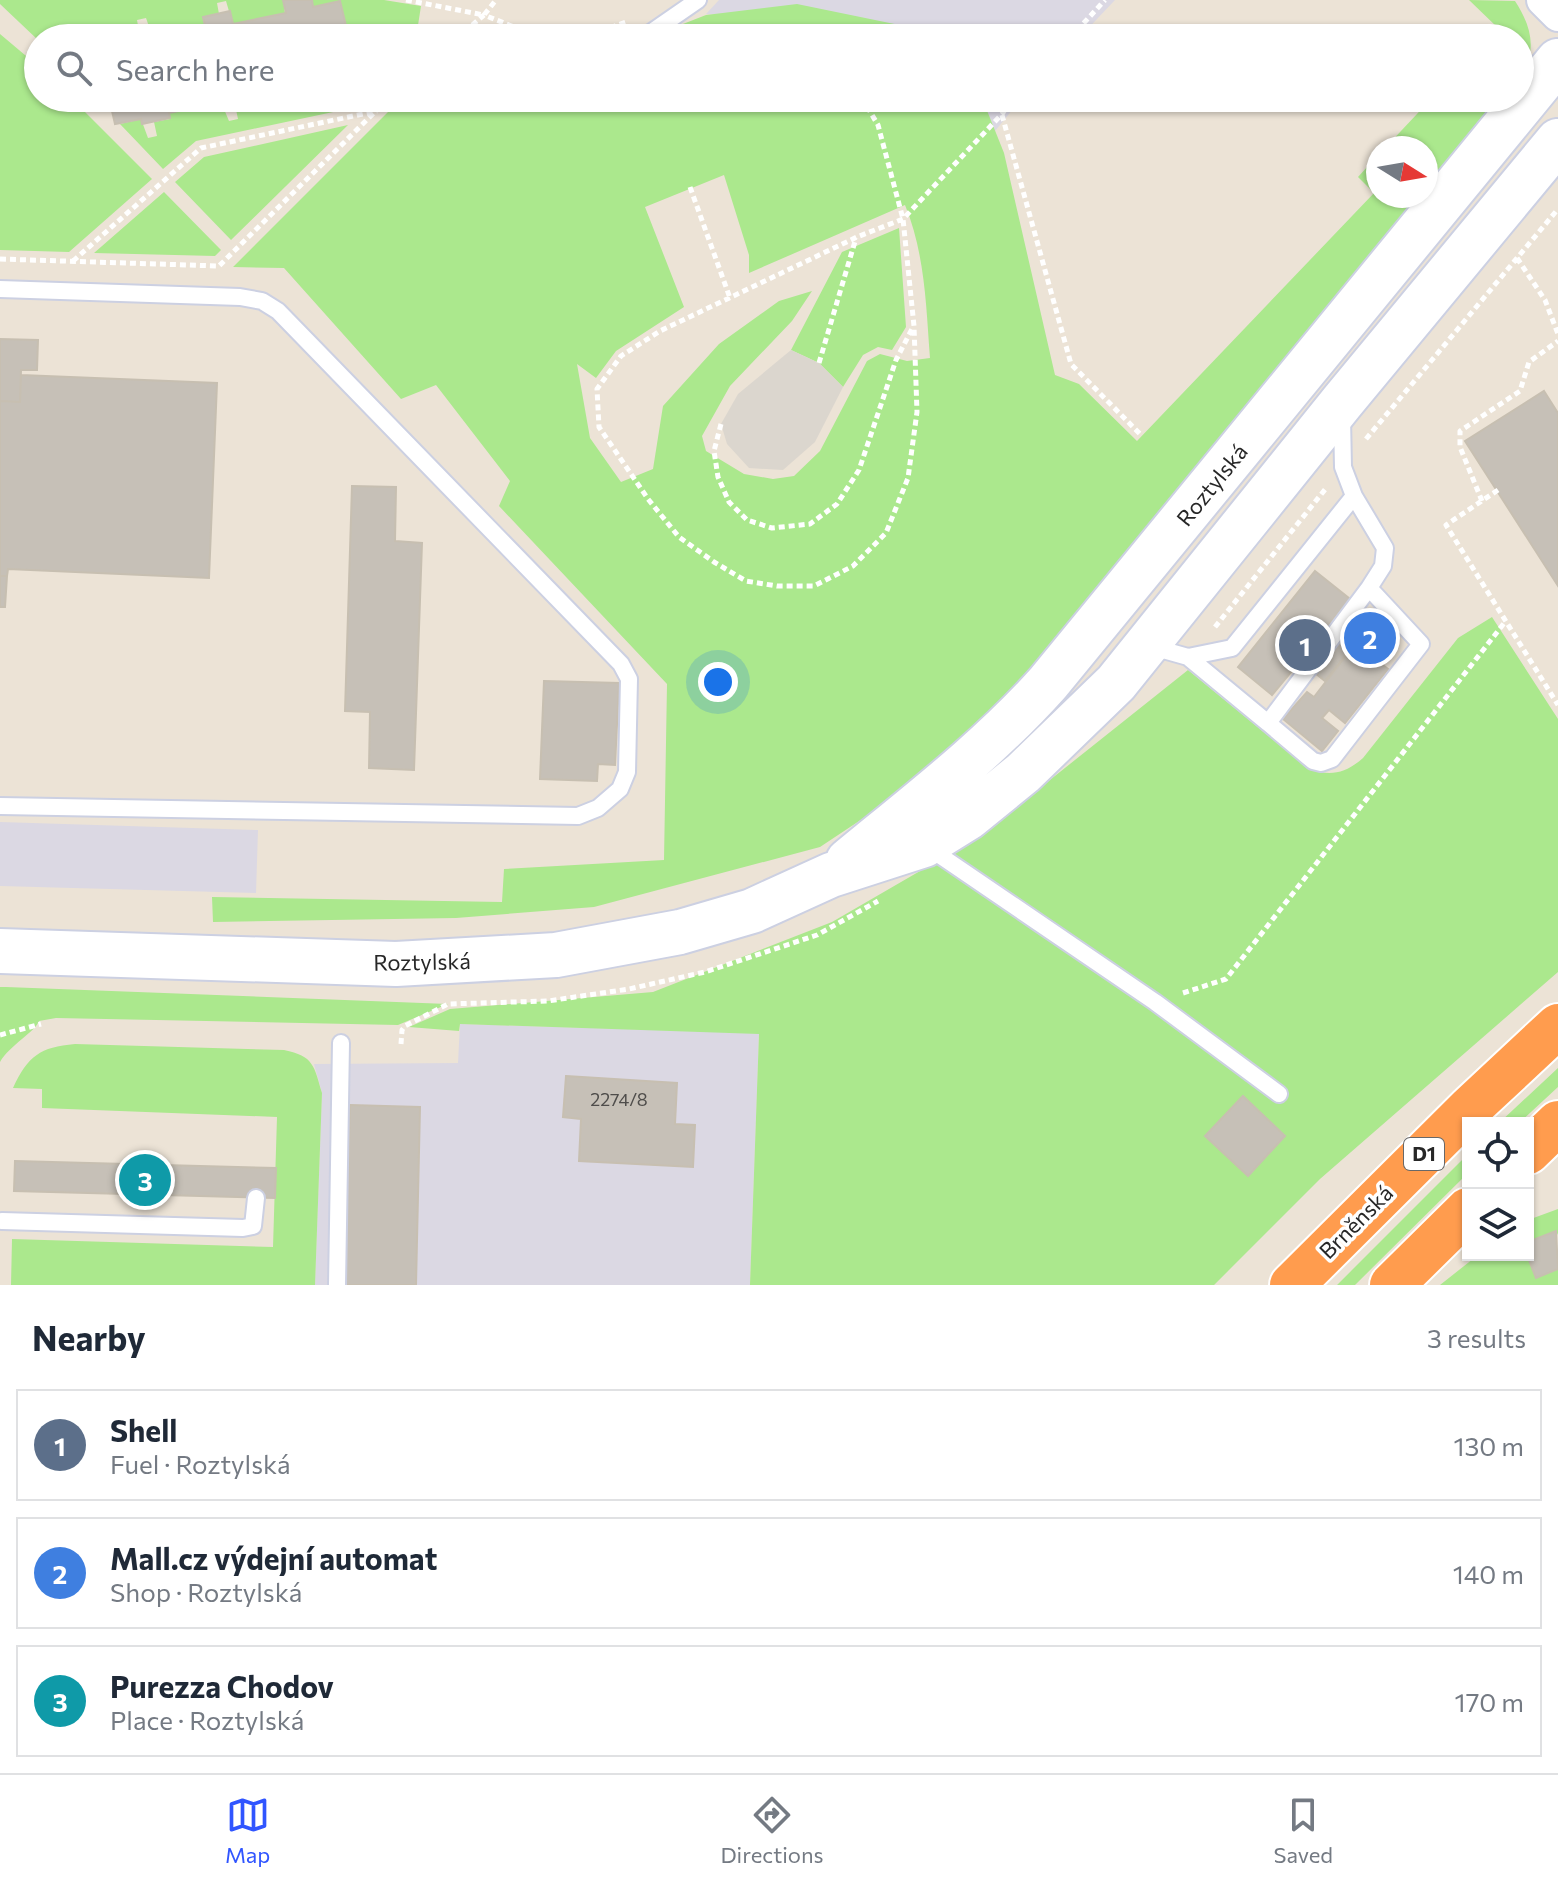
<!DOCTYPE html>
<meta charset="utf-8">
<style>
body{margin:0;font-family:Commissioner,sans-serif;background:#f2f2f3;color:#1f2937}
.controls{position:absolute;right:24px;bottom:24px;display:grid;overflow:hidden;border-radius:0px;box-shadow:0 2px 6px #0004}
.controls button{width:72px;height:72px;display:grid;place-items:center;padding:0;border:0;border-bottom:2px solid #e0e1e3;background:#fff;color:#1f2937;font:40px sans-serif}
.compass{position:absolute;left:1366px;top:136px;width:72px;height:72px;border-radius:50%;background:#fff;box-shadow:0 2px 6px #0004;rotate:101deg}
.you{position:absolute;left:718px;top:682px;width:28px;height:28px;margin:-20px;border:6px solid #fff;border-radius:50%;background:#1a73e8;box-shadow:0 0 0 12px #1a73e833}
.badge{display:grid;place-items:center;width:52px;height:52px;border-radius:50%;background:#3055ff;color:#fff;font-size:26px;font-weight:700}
.pin{position:absolute;translate:-50% -50%;border:4px solid #fff;box-shadow:0 2px 8px #0006}
.list{margin:0;padding:0;list-style:none}
h2{display:flex;justify-content:space-between;align-items:center;height:104px;margin:0;padding:0 32px;font-size:34px}
h2 small{font-size:26px;font-weight:400;color:#747a83}
.list li{display:grid;grid-template-columns:52px 1fr auto;gap:24px;align-items:center;box-sizing:border-box;height:112px;margin:0 16px 16px;padding:0 16px;border:2px solid #e0e1e3;border-radius:0px}
.list b{display:block;font-size:30px;white-space:nowrap}
.list p{margin:0;font-size:26px;white-space:nowrap;color:#747a83}
.list em{font-size:26px;font-style:normal;color:#747a83}
.icon{flex:none;width:44px;height:44px;fill:none;stroke:currentColor;stroke-width:2;stroke-linecap:round;stroke-linejoin:round}
.map{position:relative;flex:none;width:1558px;height:1285px;overflow:hidden}
.search{position:absolute;background:#fff;box-shadow:0 2px 6px #0004;left:24px;right:24px;top:24px;height:88px;display:flex;align-items:center;gap:20px;box-sizing:border-box;padding:0 28px;border-radius:44px;color:#747a83;font-size:30px}
.sheet{height:488px;background:#fff}
nav{display:flex;justify-content:space-around;align-items:center;box-sizing:border-box;height:112px;border-top:2px solid #e0e1e3;background:#fff;font-size:22px;color:#747a83}
nav a{display:grid;justify-items:center;gap:4px}
nav .on{color:#3055ff}
.map>svg:first-child{display:block}
</style>
<div class="map">
<svg width="1558" height="1285" viewBox="0 0 1558 1285">
<rect width="100%" height="100%" fill="#ece3d6"/>
<!-- industrial -->
<path fill="#dbd8e3" d="M719,0H1115L1079,38H927L914,28L706,14Z
M982,98H1022L995,131Z
M0,822L258,830L256,893L0,886Z
M460,1024L759,1033L750,1285H315L322,1093L314,1064L458,1063Z"/>
<!-- green -->
<path fill="#abe88d" fill-rule="evenodd" d="M0,0H283L285,13L233,25L226,1L217,3L219,14L203,17L205,30L171,38H153L146,18L137,20L139,31L123,34V38L38,40L0,4Z
M312,0H384L421,6L416,38H349L340,2L313,7Z
M1469,0L1515,1C1530,24 1539,51 1520,74V38H1489L1498,28Z
M797,4L914,28L927,38H647L706,15Z
M0,34L38,66V98H71L152,179L69,252L0,250Z
M250,98H307L309,103L318,101V98H377L371,104L196,141L163,169L120,124L141,119L148,138L157,136L154,122L170,119L169,113L221,102L229,121L238,119L235,105L250,101Z
M402,98H982L1004,153L1055,375L1079,384L1137,441L1374,193L1358,177L1378,155V196H1422L1056,650L945,764L820,847L594,907L456,918L213,922L212,897L502,902L504,869L664,860L667,684L499,506L510,481L436,385L401,399L284,268L233,267ZM724,175L749,255V273L905,205C925,254 926,305 930,358L907,361L880,354L867,361L820,451L794,476L773,479L744,474L706,451L702,436L730,386L792,321L812,291L779,301L719,344L663,406L653,469L621,482L590,438L577,364L596,378L616,351L684,307L645,207Z
M1432,98H1501L1426,192V148H1385Z
M348,125L231,240L175,182L204,157Z
M164,192L221,250L215,256L94,253Z
M899,228L906,327L892,350L878,347L863,355L843,387L819,363L791,350L842,252Z
M1492,617L1558,719V972L1320,1179L1214,1285H750L759,1034L460,1024L459,1031L409,1027L450,1009L653,992L832,922L977,838L1188,670L1309,769C1331,777 1346,773 1363,758L1458,638ZM1243,1096L1285,1136L1248,1176L1205,1136Z
M0,987H6L448,1004L398,1025L56,1018L39,1021C35,1032 10,1045 0,1062Z
M75,1044L284,1050C314,1056 314,1066 322,1093L315,1285H11L12,1239L273,1247L277,1117L42,1108V1089L13,1088C28,1056 40,1047 75,1044Z
M1558,1068V1087L1519,1123H1499Z
M1468,1154V1173L1355,1285H1337Z
M1558,1209V1235L1556,1231L1528,1242V1220Z
M1478,1255H1527L1536,1278L1558,1269V1285H1440Z"/>
<!-- plaza -->
<path fill="#dbd6ce" d="M791,350L819,363L843,387L815,442L783,470L749,468L727,444L721,424L738,394Z"/>
<!-- building -->
<path fill="#c6c0b7" stroke="#c7bfb1" stroke-width="2" d="M283,0H312L313,7L340,1L349,38H169L206,30L203,17L230,11L233,24L286,13Z
M150,28L153,38H124L123,34Z
M109,98H250L251,101L223,107L221,102L169,113L170,118L142,124L141,119L115,124Z
M0,339L38,340L37,370H21L20,402L0,401Z
M21,375L217,383L209,578L8,569L7,576H0V401L20,402Z
M1544,391L1558,413V586L1465,441Z
M352,486L396,487L395,541L422,543L414,770L369,768L370,712L345,711Z
M1315,571L1350,599L1330,623L1355,644L1325,681L1300,661L1272,695L1238,667Z
M0,576H7L5,607H0Z
M1355,644L1388,669L1345,723L1329,710L1322,718L1338,731L1322,751L1283,719L1307,692L1314,697Z
M544,681L619,683L615,765L598,764L597,781L540,779Z
M566,1076L677,1083L675,1124L695,1125L693,1167L579,1161L581,1119L563,1117Z
M1243,1096L1285,1136L1248,1176L1205,1136Z
M350,1105L420,1107L416,1285H345Z
M15,1161L276,1168L275,1198L14,1191Z
M1556,1231L1558,1269L1536,1278L1527,1255L1528,1242Z"/>
<g fill="none" stroke-linecap="round" stroke-linejoin="round">
<defs>
<path id="lane" d="M643,38L698,0
M0,289L240,297L262,301L278,311L621,664L629,679L627,772L620,789L598,808L578,816L0,806
M1149,646L1188,657L1232,648L1354,496L1343,467L1342,418
M1188,657L1268,723L1369,588L1383,566L1385,548L1354,496
M1268,723L1313,761L1321,763L1332,759L1421,644L1369,588
M929,848L1155,1002L1279,1094
M2,1221L243,1228L253,1226L256,1198
M337,1285L341,1043"/>
<path id="street" d="M1543,0L1558,15"/>
<path id="secondary" d="M848,861C917,804 988,750 1048,683L1558,61
M0,951L396,964L556,955L680,932L752,911L831,875L924,845L969,817L1023,773L1116,683L1342,402L1558,141"/>
<path id="highway" d="M1528,1152L1558,1123
M1292,1285L1470,1108L1558,1026
M1392,1285L1468,1210"/>
</defs>
<!-- lane casing -->
<use href="#lane" stroke="#ccd0e2" stroke-width="20"/>
<!-- street casing -->
<use href="#street" stroke="#ccd0e2" stroke-width="36"/>
<!-- secondary casing -->
<use href="#secondary" stroke="#ccd0e2" stroke-width="48"/>
<!-- highway casing -->
<use href="#highway" stroke="#fff" stroke-width="48"/>
<!-- path -->
<path stroke="#fff" stroke-width="5" stroke-dasharray="6 4" stroke-linecap="butt" d="M406,0L484,15L496,0
M457,38L484,15L541,38
M582,38L626,22
M1070,38L1105,0
M862,98L878,125L903,219L914,326L917,412L908,478L886,533L853,566L814,586H777L746,581L714,562L679,537L648,499L599,427L597,389L621,356L660,331L857,237L903,219L1002,114L1013,98
M1002,115L1071,364L1141,435
M690,187L730,298
M1517,258L1545,300L1558,334
M0,259L219,266L389,98
M73,261L201,148L377,111
M819,363L856,238
M721,424L714,451L718,477L729,502L747,520L772,528L810,524L837,504L859,470L896,360L913,327
M1366,439L1558,209
M1498,490L1446,525L1558,705
M1482,501L1460,447V431L1520,391L1529,362L1558,341
M1215,627L1327,487
M1183,993L1226,979L1505,622
M0,1035L41,1024
M401,1044L402,1030L405,1026L448,1004L548,1001L629,989L705,972L817,935L878,901"/>
<!-- lane -->
<use href="#lane" stroke="#fff" stroke-width="16"/>
<!-- street -->
<use href="#street" stroke="#fff" stroke-width="32"/>
<!-- secondary -->
<use href="#secondary" stroke="#fff" stroke-width="44"/>
<!-- highway -->
<use href="#highway" stroke="#ff9c4e" stroke-width="44"/>
</g>
<g text-anchor="middle" stroke-width="7" stroke-linejoin="round" paint-order="stroke">
<!-- number labels -->
<g font-size="18" fill="#4f4d4b">
<text x="619" y="1106">2274/8</text>
</g>
<!-- shield labels -->
<rect fill="#fff" stroke="#686868" stroke-width="2" x="1404" y="1138" width="40" height="32" rx="6"/>
<g font-size="20" font-weight="bold" fill="#272727">
<text x="1424" y="1161">D1</text>
</g>
<!-- street labels -->
<g font-size="22" fill="#272727" stroke="#fff">
<text transform="translate(1212 485) rotate(-51)" y="8">Roztylská</text>
<text transform="translate(422 962) rotate(-1)" y="8">Roztylská</text>
<text transform="translate(1356 1222) rotate(-45)" y="8">Brněnská</text>
</g>
</g>
</svg>
<div class="controls">
<button><svg class="icon" aria-label="locate" viewBox="0 0 24 24"><circle cx="12" cy="12" r="6"/><path d="M12 2v4M12 18v4M2 12h4M18 12h4"/></svg></button>
<button><svg class="icon" aria-label="layers" viewBox="0 0 24 24"><path d="M12 4l9 5-9 5-9-5zM3 14l9 5 9-5"/></svg></button>
</div>
<svg class="compass" viewBox="-18 -18 36 36"><path d="M0-13l5 13h-10z" fill="#e53935"/><path d="M0 13l5-13h-10z" fill="#747a83"/></svg>
<div class="you"></div>
<div class="pin badge" style="left:1305px;top:645px;background:#5c6f8a">1</div>
<div class="pin badge" style="left:1370px;top:638px;background:#3f7fe0">2</div>
<div class="pin badge" style="left:145px;top:1180px;background:#0f9aa8">3</div>
<div class="search"><svg class="icon" aria-label="search" viewBox="0 0 24 24"><circle cx="10" cy="10" r="6"/><path d="M15 15l6 6"/></svg>Search here</div>
</div>
<section class="sheet">
<h2>Nearby<small>3 results</small></h2>
<ul class="list">
<li><span class="badge" style="background:#5c6f8a">1</span><div><b>Shell</b><p>Fuel · Roztylská</p></div><em>130 m</em></li>
<li><span class="badge" style="background:#3f7fe0">2</span><div><b>Mall.cz výdejní automat</b><p>Shop · Roztylská</p></div><em>140 m</em></li>
<li><span class="badge" style="background:#0f9aa8">3</span><div><b>Purezza Chodov</b><p>Place · Roztylská</p></div><em>170 m</em></li>
</ul>
</section>
<nav>
<a class="on"><svg class="icon" aria-label="map" viewBox="0 0 24 24"><path d="M3 6l6-2 6 2 6-2v14l-6 2-6-2-6 2zM9 4v14M15 6v14"/></svg>Map</a>
<a><svg class="icon" aria-label="directions" viewBox="0 0 24 24"><path d="M12 3l9 9-9 9-9-9zM9 14v-3h6M13 9l2 2-2 2"/></svg>Directions</a>
<a><svg class="icon" aria-label="saved" viewBox="0 0 24 24"><path d="M7 4h10v16l-5-4-5 4z"/></svg>Saved</a>
</nav>
